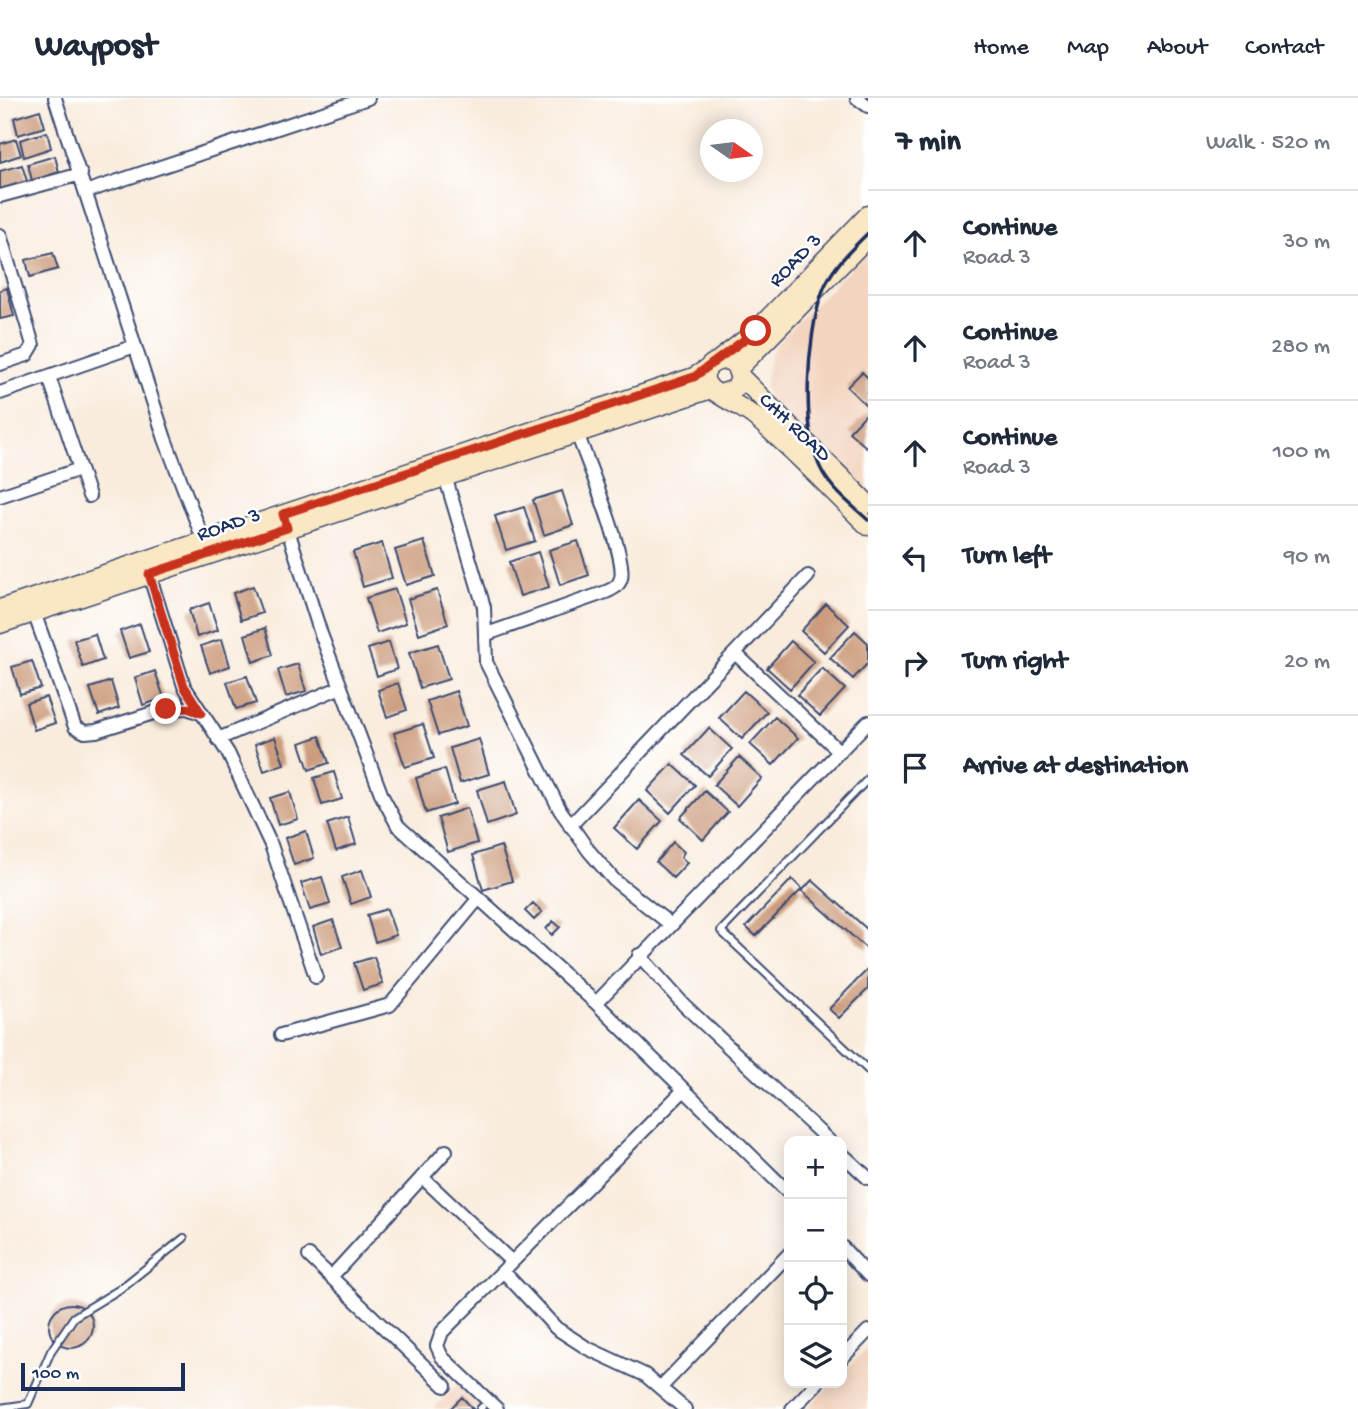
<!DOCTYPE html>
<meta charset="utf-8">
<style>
body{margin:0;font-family:"Gochi Hand",sans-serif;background:#f6f6f7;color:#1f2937}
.controls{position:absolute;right:21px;bottom:21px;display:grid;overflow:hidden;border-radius:14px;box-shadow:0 4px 18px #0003}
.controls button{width:63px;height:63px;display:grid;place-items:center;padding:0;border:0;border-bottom:2px solid #e0e1e3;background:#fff;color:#1f2937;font:35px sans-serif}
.compass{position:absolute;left:700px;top:21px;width:63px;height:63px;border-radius:50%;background:#fff;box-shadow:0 4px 18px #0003;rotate:104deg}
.scale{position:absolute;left:21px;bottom:18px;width:164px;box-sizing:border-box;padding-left:7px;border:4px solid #1b2f5e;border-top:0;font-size:19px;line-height:24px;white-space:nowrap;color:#1b2f5e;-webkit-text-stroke:5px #fff;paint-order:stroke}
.stop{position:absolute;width:21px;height:21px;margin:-16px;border:5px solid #c8321e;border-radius:50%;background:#fff}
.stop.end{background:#c8321e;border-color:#fff;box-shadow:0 2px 7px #0008}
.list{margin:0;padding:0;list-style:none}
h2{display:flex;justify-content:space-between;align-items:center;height:91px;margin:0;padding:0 28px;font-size:30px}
h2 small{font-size:23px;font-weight:400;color:#747a83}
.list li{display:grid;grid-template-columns:46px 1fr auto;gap:21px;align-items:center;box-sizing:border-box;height:105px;padding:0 28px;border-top:2px solid #e0e1e3}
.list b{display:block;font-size:26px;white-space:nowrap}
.list p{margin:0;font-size:23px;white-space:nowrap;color:#747a83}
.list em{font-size:23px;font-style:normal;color:#747a83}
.icon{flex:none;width:38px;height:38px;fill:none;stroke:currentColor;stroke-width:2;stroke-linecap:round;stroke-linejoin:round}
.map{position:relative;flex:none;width:868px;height:1311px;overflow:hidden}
header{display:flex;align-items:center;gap:42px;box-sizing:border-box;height:98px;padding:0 35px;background:#fff;border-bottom:2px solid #e0e1e3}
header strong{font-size:33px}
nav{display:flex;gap:38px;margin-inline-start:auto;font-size:24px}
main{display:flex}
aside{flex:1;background:#fff}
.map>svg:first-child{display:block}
</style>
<header>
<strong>Waypost</strong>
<nav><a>Home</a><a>Map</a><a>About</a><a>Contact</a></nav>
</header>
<main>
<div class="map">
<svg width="868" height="1311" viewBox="0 0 868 1311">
<rect width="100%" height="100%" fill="#fff"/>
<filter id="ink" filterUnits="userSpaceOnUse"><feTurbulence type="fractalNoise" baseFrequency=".0143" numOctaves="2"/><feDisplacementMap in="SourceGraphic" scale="14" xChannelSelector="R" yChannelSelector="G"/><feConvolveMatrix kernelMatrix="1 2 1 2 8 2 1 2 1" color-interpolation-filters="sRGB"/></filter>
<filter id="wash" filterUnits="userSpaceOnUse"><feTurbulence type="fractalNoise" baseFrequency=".00686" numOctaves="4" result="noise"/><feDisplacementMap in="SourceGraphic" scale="28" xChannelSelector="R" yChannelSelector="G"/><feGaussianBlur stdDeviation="1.57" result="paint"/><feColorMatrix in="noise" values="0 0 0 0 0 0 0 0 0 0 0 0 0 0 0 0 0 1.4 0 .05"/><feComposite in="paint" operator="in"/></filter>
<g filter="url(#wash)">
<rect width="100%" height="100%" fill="#f9ecdd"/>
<!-- built -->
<path fill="#f3d4bf" d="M868,152V402L770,308L765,288L771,257L776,246Z
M868,1250V1311H806L833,1285H842V1276Z
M458,1286L484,1311H433Z"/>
<g id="blocks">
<!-- building -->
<path fill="#cc9c7d" d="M40,12L45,29L18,37L14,20Z
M47,34L51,50L24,59L20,42Z
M16,41L21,57L0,64V46Z
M55,58L59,74L32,83L28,66Z
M22,67L27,83L0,91V73Z
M53,155L58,171L30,179L26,162Z
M7,190L14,218L0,221V192Z
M862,274L868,280V309L847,289Z
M868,314V347L866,349L849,334Z
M562,393L573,427L544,437L533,402Z
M524,409L535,443L506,452L495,418Z
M424,443L435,478L406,487L395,452Z
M578,443L589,477L560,487L549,452Z
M382,445L392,480L363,489L353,454Z
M538,454L549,489L520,498L509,464Z
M253,488L262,515L241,522L233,495Z
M395,491L406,525L377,535L366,500Z
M437,492L448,526L419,536L408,501Z
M209,505L218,532L197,539L189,512Z
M826,506L849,527L824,554L801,533Z
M140,526L149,554L129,560L120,533Z
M265,530L273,557L253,564L245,537Z
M855,533L868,545V565L853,581L830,560Z
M95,536L103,562L83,569L74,542Z
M222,541L230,568L210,575L201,548Z
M791,543L814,564L790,591L767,570Z
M389,544L397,571L377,578L368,551Z
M438,546L449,581L420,590L409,555Z
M32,563L41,590L20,596L12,569Z
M298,566L306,593L286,599L278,572Z
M822,570L845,591L820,618L797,597Z
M155,573L164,600L143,607L135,580Z
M247,578L256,605L236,611L227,584Z
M111,583L119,610L99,617L90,590Z
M398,585L407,612L387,619L378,592Z
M456,593L467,628L438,637L427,603Z
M744,593L767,614L742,641L719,620Z
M46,599L55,625L34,632L26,605Z
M775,619L798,640L773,667L750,646Z
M423,626L434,660L405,669L394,635Z
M709,630L732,651L708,678L684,657Z
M320,638L329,665L309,672L300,645Z
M275,639L284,666L264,673L255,646Z
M479,641L489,676L460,685L450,650Z
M739,659L762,680L737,708L714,687Z
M672,666L695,687L670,715L647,693Z
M445,671L455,706L426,715L416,680Z
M334,674L342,701L322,707L314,680Z
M506,683L516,717L487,727L477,692Z
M705,693L728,714L703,742L680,720Z
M290,694L298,721L278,727L270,700Z
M639,702L662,723L637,751L614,730Z
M467,710L477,745L448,754L438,720Z
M348,719L356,746L336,753L327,726Z
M306,733L314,760L294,767L285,740Z
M673,744L684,754L681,759L687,765L673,780L656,764Z
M501,748L512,783L483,792L473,757Z
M362,772L371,799L351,806L342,779Z
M322,779L330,806L310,812L301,785Z
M792,781L802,791L756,838L746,829Z
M812,782L868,832V852L802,793Z
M533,805L542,814L534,822L525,813Z
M387,811L396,837L375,844L367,817Z
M333,822L342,849L321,856L313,829Z
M553,823L560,829L552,837L546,831Z
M374,859L383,886L363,892L354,865Z
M868,871V891L839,920L829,911Z
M49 1228a22 22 0 1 1 44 0a22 22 0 1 1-44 0Z
M462,1299L473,1311H450Z"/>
</g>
</g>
<g filter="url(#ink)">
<use href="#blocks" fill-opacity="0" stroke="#3c4b71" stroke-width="2"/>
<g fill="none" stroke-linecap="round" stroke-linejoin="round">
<defs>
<path id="lane" d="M868,681L721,833L868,972
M0,1310L28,1306L51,1253L74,1219L120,1191L184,1140
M480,1311L482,1309"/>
<path id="street" d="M55,0L165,341L206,449
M857,0L868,8
M88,93L368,0
M0,98L81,76
M0,137L33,247L27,257L0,266
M49,279L89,398
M0,295L135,248
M445,378L484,509L486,564L560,712L589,753L614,782L670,826
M0,398L80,371
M285,423L321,536L382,698L398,728L596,905
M149,476L184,588L228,655L271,747L316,879
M32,509L75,629L85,634L96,633L166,611L187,610L200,615
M487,536L606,494C613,491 619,488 621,480C627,458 586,361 577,335
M735,555L840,654
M218,641L341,589
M570,728L808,478
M639,857L684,907L829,1043
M281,937L390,907L478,801
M842,1056L868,1080
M422,1079L512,1164
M789,1095L596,905L868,624
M842,1149L868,1177
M309,1158L445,1288
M503,1173L556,1230L587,1250L645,1277L685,1311
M331,1179L446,1053
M842,1260L868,1233
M661,1289L789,1156
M497,1311L442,1259L437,1248L442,1234L684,992
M792,1311L817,1285"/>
<path id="secondary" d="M720,261L756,233L868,117
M738,271L868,139
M740,278L868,406
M720,296L735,291L740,281L735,266C718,254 694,274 710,290C719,299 743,309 755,319C795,353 831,392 868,428
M0,511L694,279L707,271
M0,526L711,291"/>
</defs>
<!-- lane casing -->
<use href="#lane" stroke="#3c4b71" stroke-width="10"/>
<!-- street casing -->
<use href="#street" stroke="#3c4b71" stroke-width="16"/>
<!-- secondary casing -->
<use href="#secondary" stroke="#3c4b71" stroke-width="21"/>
<!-- lane -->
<use href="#lane" stroke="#fff" stroke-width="6"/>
<!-- street -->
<use href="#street" stroke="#fff" stroke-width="12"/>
<!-- secondary -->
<use href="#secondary" stroke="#fae7c3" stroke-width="18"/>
<!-- rail -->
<path stroke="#1b2f5e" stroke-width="3.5" d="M868,135C851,152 830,171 822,195C807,238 800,335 823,375C834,394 853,408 868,422"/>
</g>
</g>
<g fill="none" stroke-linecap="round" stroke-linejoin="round" filter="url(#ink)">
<!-- route -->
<path stroke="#c8321e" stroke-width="9" d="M166,611L187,610L201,615L184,588L149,476L287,430L283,416L694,279L756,233"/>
</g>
<g text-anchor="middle" stroke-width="5" stroke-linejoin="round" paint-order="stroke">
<!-- street labels -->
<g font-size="21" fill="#1b2f5e" stroke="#fff">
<text transform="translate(794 161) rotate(-46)" y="7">ROAD 3</text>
<text transform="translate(796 328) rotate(43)" y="7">CHH ROAD</text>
<text transform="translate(228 425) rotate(-19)" y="7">ROAD 3</text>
</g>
</g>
</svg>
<div class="controls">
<button>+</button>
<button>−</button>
<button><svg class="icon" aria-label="locate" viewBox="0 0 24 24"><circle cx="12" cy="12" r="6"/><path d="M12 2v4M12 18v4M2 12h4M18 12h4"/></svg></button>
<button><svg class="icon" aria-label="layers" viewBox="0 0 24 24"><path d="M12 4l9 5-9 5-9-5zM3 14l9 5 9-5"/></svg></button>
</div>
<svg class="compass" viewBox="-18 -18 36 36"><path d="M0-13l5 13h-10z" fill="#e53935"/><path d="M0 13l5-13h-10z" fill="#747a83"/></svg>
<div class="scale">100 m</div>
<div class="stop" style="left:756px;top:233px"></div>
<div class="stop end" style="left:166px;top:611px"></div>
</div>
<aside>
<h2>7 min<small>Walk · 520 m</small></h2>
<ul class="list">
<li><svg class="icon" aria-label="ahead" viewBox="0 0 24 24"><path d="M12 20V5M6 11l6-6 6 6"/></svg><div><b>Continue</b><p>Road 3</p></div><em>30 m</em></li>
<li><svg class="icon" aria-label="ahead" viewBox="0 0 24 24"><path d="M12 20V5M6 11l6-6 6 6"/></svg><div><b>Continue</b><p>Road 3</p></div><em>280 m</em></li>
<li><svg class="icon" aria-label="ahead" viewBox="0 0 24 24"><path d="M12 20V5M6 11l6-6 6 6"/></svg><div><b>Continue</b><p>Road 3</p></div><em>100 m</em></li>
<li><svg class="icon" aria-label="left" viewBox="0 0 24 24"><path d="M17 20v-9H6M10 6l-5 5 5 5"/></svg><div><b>Turn left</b></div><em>90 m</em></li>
<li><svg class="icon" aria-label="right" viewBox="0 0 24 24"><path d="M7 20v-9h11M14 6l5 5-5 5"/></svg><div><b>Turn right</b></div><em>20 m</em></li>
<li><svg class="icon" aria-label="arrive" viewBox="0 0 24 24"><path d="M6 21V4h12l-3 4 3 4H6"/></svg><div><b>Arrive at destination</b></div></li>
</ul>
</aside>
</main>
